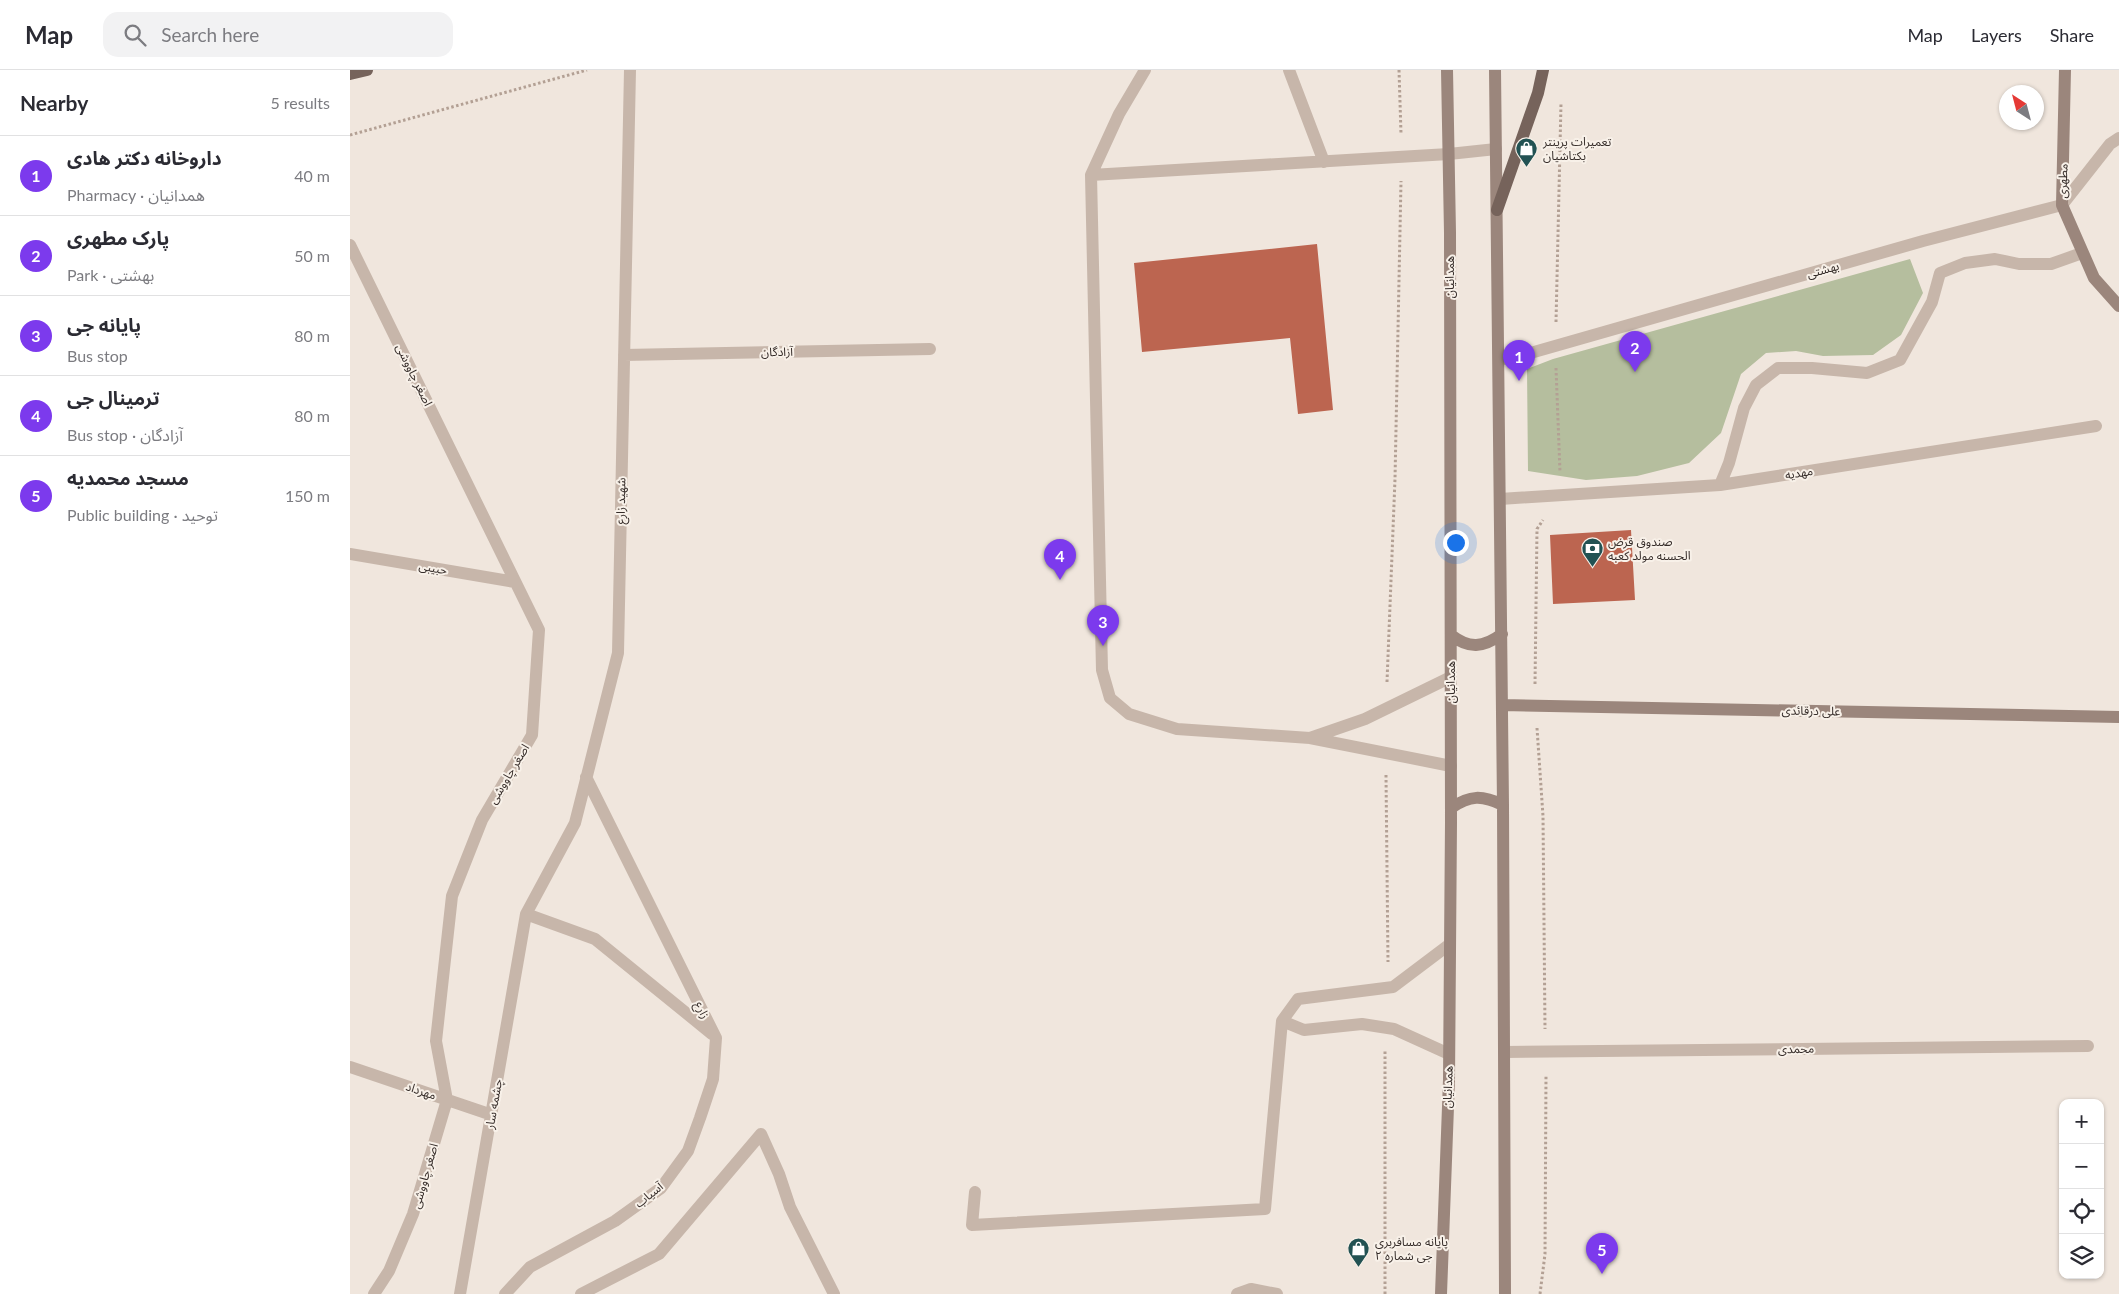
<!DOCTYPE html>
<meta charset="utf-8">
<style>
body{margin:0;font-family:Lato,"Noto Sans Arabic",sans-serif;background:#f2f2f3;color:#2b2b33}
.controls{position:absolute;right:15px;bottom:15px;display:grid;overflow:hidden;border-radius:10px;box-shadow:0 1px 4px #0004}
.controls button{width:45px;height:45px;display:grid;place-items:center;padding:0;border:0;border-bottom:1px solid #e1e1e2;background:#fff;color:#2b2b33;font:25px sans-serif}
.compass{position:absolute;left:1649px;top:15px;width:45px;height:45px;border-radius:50%;background:#fff;box-shadow:0 1px 4px #0004;rotate:324deg}
.you{position:absolute;left:1105px;top:472px;width:18px;height:18px;margin:-12px;border:4px solid #fff;border-radius:50%;background:#1a73e8;box-shadow:0 0 0 8px #1a73e833}
.badge{display:grid;place-items:center;width:32px;height:32px;border-radius:50%;background:#7c3aed;color:#fff;font-size:16px;font-weight:700}
.pin{position:absolute;translate:-50% -41px;filter:drop-shadow(0 1px 2px #0008)}
.pin::after{content:'';position:absolute;top:26px;width:18px;height:15px;background:inherit;clip-path:polygon(0 0,100% 0,50% 100%)}
.list{margin:0;padding:0;list-style:none}
h2{display:flex;justify-content:space-between;align-items:center;height:65px;margin:0;padding:0 20px;font-size:21px}
h2 small{font-size:16px;font-weight:400;color:#7c7c81}
.list li{display:grid;grid-template-columns:32px 1fr auto;gap:15px;align-items:center;box-sizing:border-box;height:80px;padding:0 20px;border-top:1px solid #e1e1e2}
.list b{display:block;font-size:19px;white-space:nowrap}
.list p{margin:0;font-size:16px;white-space:nowrap;color:#7c7c81}
.list em{font-size:16px;font-style:normal;color:#7c7c81}
.icon{flex:none;width:28px;height:28px;fill:none;stroke:currentColor;stroke-width:2;stroke-linecap:round;stroke-linejoin:round}
.map{position:relative;flex:none;width:1769px;height:1224px;overflow:hidden}
header{display:flex;align-items:center;gap:30px;box-sizing:border-box;height:70px;padding:0 25px;background:#fff;border-bottom:1px solid #e1e1e2}
header strong{font-size:24px}
nav{display:flex;gap:28px;margin-inline-start:auto;font-size:18px}
.search{width:350px;height:45px;background:#f2f2f3;display:flex;align-items:center;gap:12px;box-sizing:border-box;padding:0 18px;border-radius:15px;color:#7c7c81;font-size:19px}
main{display:flex}
aside{flex:1;background:#fff}
.map>svg:first-child{display:block}
</style>
<header>
<strong>Map</strong>
<div class="search"><svg class="icon" aria-label="search" viewBox="0 0 24 24"><circle cx="10" cy="10" r="6"/><path d="M15 15l6 6"/></svg>Search here</div>
<nav><a>Map</a><a>Layers</a><a>Share</a></nav>
</header>
<main>
<aside>
<h2>Nearby<small>5 results</small></h2>
<ul class="list">
<li><span class="badge">1</span><div><b>داروخانه دکتر هادی</b><p>Pharmacy · همدانیان</p></div><em>40 m</em></li>
<li><span class="badge">2</span><div><b>پارک مطهری</b><p>Park · بهشتی</p></div><em>50 m</em></li>
<li><span class="badge">3</span><div><b>پایانه جی</b><p>Bus stop</p></div><em>80 m</em></li>
<li><span class="badge">4</span><div><b>ترمینال جی</b><p>Bus stop · آزادگان</p></div><em>80 m</em></li>
<li><span class="badge">5</span><div><b>مسجد محمدیه</b><p>Public building · توحید</p></div><em>150 m</em></li>
</ul>
</aside>
<div class="map">
<svg width="1769" height="1224" viewBox="0 0 1769 1224">
<rect width="100%" height="100%" fill="#f0e6dd"/>
<!-- green -->
<path fill="#b5be9e" d="M1560,189L1573,223L1551,265L1523,285L1473,286L1446,281L1416,283L1391,304L1371,363L1339,393L1287,406L1236,410L1178,401L1177,299L1203,289Z"/>
<!-- building -->
<path fill="#bc6550" d="M967,174L983,340L948,344L940,268L792,282L784,193Z
M1281,460L1285,530L1203,534L1200,465Z"/>
<g fill="none" stroke-linecap="round" stroke-linejoin="round">
<!-- path -->
<path stroke="#b3a094" stroke-width="3" stroke-dasharray="2.5 2.5" stroke-linecap="butt" d="M1049,0L1051,64
M0,65L237,0
M1206,252L1211,33
M1206,298L1210,402
M1037,612L1045,409L1051,111
M1185,614L1187,459L1193,450
M1187,658L1193,746L1195,959
M1036,705L1038,892
M1035,1224V980
M1190,1224L1195,1184L1196,1005"/>
<!-- lane -->
<path stroke="#c7b6aa" stroke-width="12" d="M939,0L974,92
M741,105L769,44L795,0
M960,668L1015,649L1101,607
M1101,696L960,668L827,659L779,644L760,628L752,600L741,105L1099,84L1146,79
M932,951L954,960L1012,954L1044,959L1099,984
M625,1122L622,1155L915,1139L932,951L948,929L1043,917L1100,874
M887,1224L901,1219L927,1224"/>
<!-- street -->
<path stroke="#c7b6aa" stroke-width="12" d="M0,175L189,560L182,665L132,750L102,826L86,971L97,1030L63,1144L39,1201L24,1224
M274,285L580,279
M1149,290L1184,282L1573,171L1712,135L1760,74L1769,68
M1370,415L1379,393L1394,338L1406,315L1428,298H1462L1517,303L1550,290L1582,232L1590,203L1615,193L1645,189L1669,194H1701L1732,183
M1150,429L1370,415L1746,356
M0,484L165,512
M236,707L366,968
M176,844L245,869L362,964
M1154,982L1738,976
M0,997L142,1045
M110,1224L176,844L225,753L268,583L280,0
M155,1224L180,1197L265,1151L311,1118L338,1081L350,1048L363,1009L366,968
M231,1224L309,1184L411,1064L429,1104L440,1137L484,1224"/>
<!-- secondary -->
<path stroke="#9b867c" stroke-width="12" d="M1145,0L1153,735L1155,1224
M1715,0L1712,135L1744,208L1769,236
M1101,565C1119,579 1133,578 1152,564
M1152,635L1769,647
M1101,738C1120,725 1132,725 1153,735
M1091,1224L1099,1010L1101,752L1100,163L1097,0"/>
<!-- primary -->
<path stroke="#76635b" stroke-width="12" d="M0,4L17,0
M1147,140L1188,23L1193,0"/>
</g>
<!-- icons -->
<defs>
<symbol id="shop-pin" viewBox="-11 -11 22 30"><path d="M0 17L-7.5 6A9.5 9.5 0 1 1 7.5 6Z" fill="#225253" stroke="#f8f1e9"/><path d="M-5-2.5h2.3a2.7 3.5 0 0 1 5.4 0H5L5.5 6h-11ZM-1.5-2.5h3a1.5 2.3 0 0 0-3 0Z" fill="#fff"/></symbol>
<symbol id="bank-pin" viewBox="-11 -11 22 30"><path d="M0 17L-7.5 6A9.5 9.5 0 1 1 7.5 6Z" fill="#225253" stroke="#f8f1e9"/><path d="M-6-4H6V4H-6ZM0-2.3a2.3 2.3 0 1 0 0 4.6a2.3 2.3 0 1 0 0-4.6Z" fill="#fff"/></symbol>
</defs>
<g fill-rule="evenodd">
<use href="#shop-pin" x="1164" y="66" width="25" height="34"/>
<use href="#bank-pin" x="1230" y="466" width="25" height="34"/>
<use href="#shop-pin" x="996" y="1166" width="25" height="34"/>
</g>
<g text-anchor="middle" stroke-width="4" stroke-linejoin="round" paint-order="stroke">
<!-- poi labels -->
<g font-size="12" fill="#352c29" stroke="#f8f1e9" text-anchor="start">
<text x="1193" y="76">تعمیرات پرینتر<tspan x="1193" dy="14">بکتاشیان</tspan></text>
<text x="1258" y="476">صندوق قرض<tspan x="1258" dy="14">الحسنه مولد کعبه</tspan></text>
<text x="1025" y="1176">پایانه مسافربری<tspan x="1025" dy="14">جی شماره ۲</tspan></text>
</g>
<!-- street labels -->
<g font-size="12" fill="#352c29" stroke="#f8f1e9">
<text transform="translate(1713 111) rotate(-88)" y="4">مطهری</text>
<text transform="translate(1473 200) rotate(-16)" y="4">بهشتی</text>
<text transform="translate(1100 207) rotate(-90)" y="4">همدانیان</text>
<text transform="translate(427 282) rotate(-1)" y="4">آزادگان</text>
<text transform="translate(64 305) rotate(64)" y="4">اصغر چاووشی</text>
<text transform="translate(1449 403) rotate(-9)" y="4">مهدیه</text>
<text transform="translate(271 431) rotate(-89)" y="4">شهید زارع</text>
<text transform="translate(83 498) rotate(10)" y="4">حبیبی</text>
<text transform="translate(1101 612) rotate(-90)" y="4">همدانیان</text>
<text transform="translate(1461 641) rotate(1)" y="4">علی درقائدی</text>
<text transform="translate(159 704) rotate(-59)" y="4">اصغر چاووشی</text>
<text transform="translate(352 940) rotate(63)" y="4">زارع</text>
<text transform="translate(1446 979) rotate(-1)" y="4">محمدی</text>
<text transform="translate(1098 1017) rotate(-88)" y="4">همدانیان</text>
<text transform="translate(71 1021) rotate(19)" y="4">مهرداد</text>
<text transform="translate(144 1034) rotate(-80)" y="4">چشمه سار</text>
<text transform="translate(75 1106) rotate(-74)" y="4">اصغر چاووشی</text>
<text transform="translate(299 1125) rotate(-39)" y="4">آسیاب</text>
</g>
</g>
</svg>
<div class="controls">
<button>+</button>
<button>−</button>
<button><svg class="icon" aria-label="locate" viewBox="0 0 24 24"><circle cx="12" cy="12" r="6"/><path d="M12 2v4M12 18v4M2 12h4M18 12h4"/></svg></button>
<button><svg class="icon" aria-label="layers" viewBox="0 0 24 24"><path d="M12 4l9 5-9 5-9-5zM3 14l9 5 9-5"/></svg></button>
</div>
<svg class="compass" viewBox="-18 -18 36 36"><path d="M0-13l5 13h-10z" fill="#e53935"/><path d="M0 13l5-13h-10z" fill="#7c7c81"/></svg>
<div class="you"></div>
<div class="pin badge" style="left:1169px;top:311px">1</div>
<div class="pin badge" style="left:1285px;top:302px">2</div>
<div class="pin badge" style="left:753px;top:576px">3</div>
<div class="pin badge" style="left:710px;top:510px">4</div>
<div class="pin badge" style="left:1252px;top:1204px">5</div>
</div>
</main>
